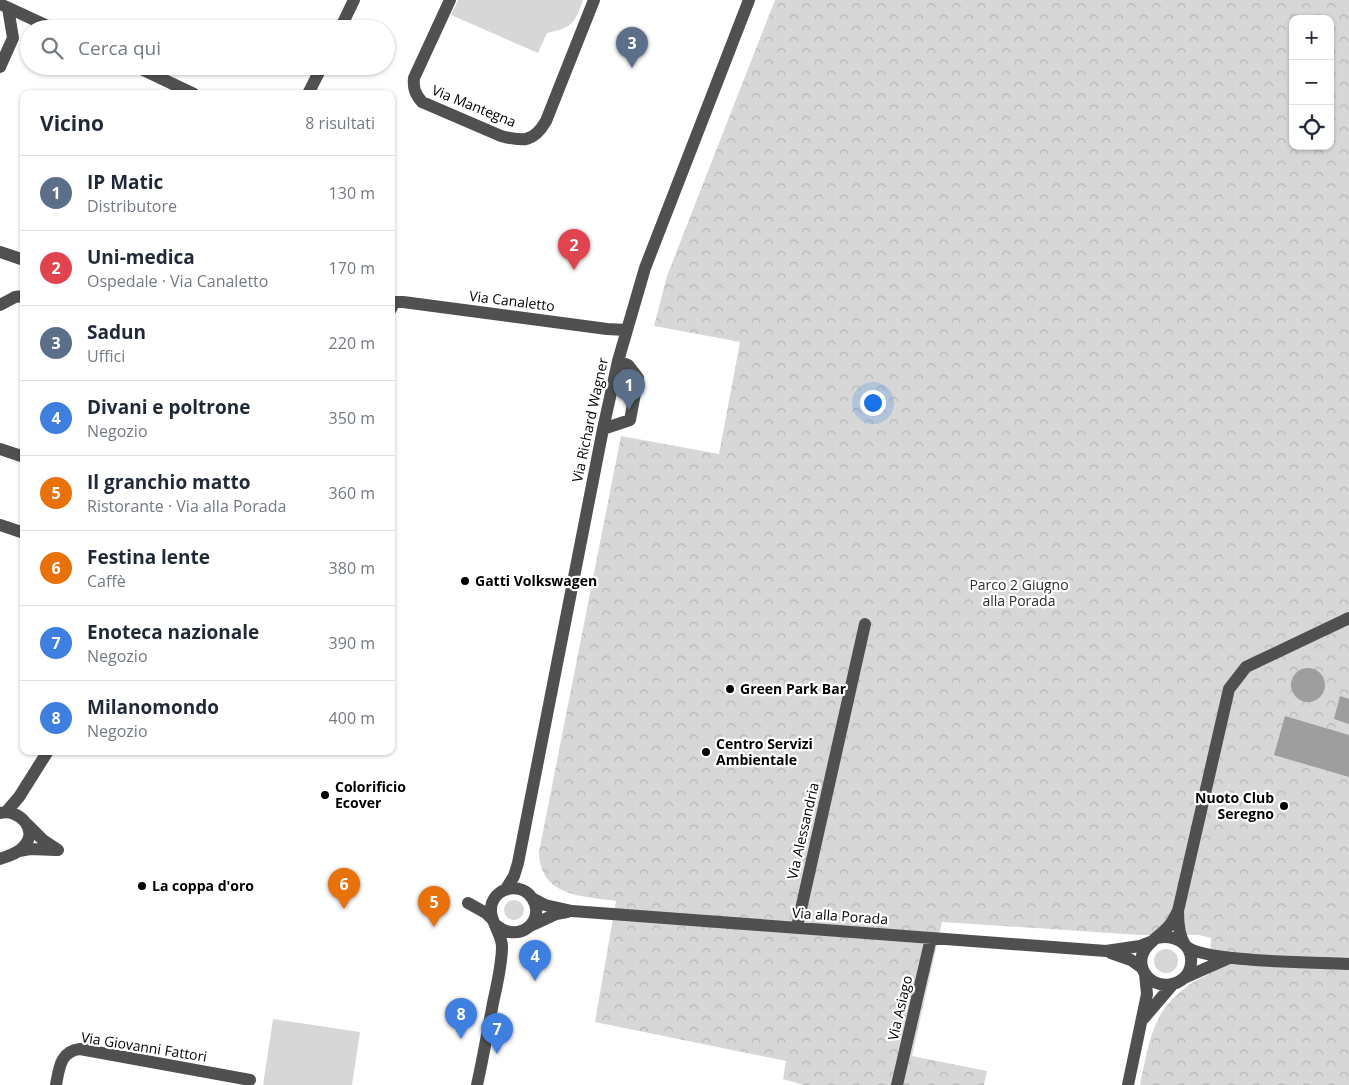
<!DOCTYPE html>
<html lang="it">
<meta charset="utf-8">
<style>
body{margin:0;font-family:"Open Sans",sans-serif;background:#f6f6f7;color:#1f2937}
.controls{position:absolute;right:15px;top:15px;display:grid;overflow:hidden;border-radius:10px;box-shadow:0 1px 4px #0004}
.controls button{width:45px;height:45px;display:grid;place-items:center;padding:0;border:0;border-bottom:1px solid #e0e1e3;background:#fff;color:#1f2937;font:25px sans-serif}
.you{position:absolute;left:872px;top:402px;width:18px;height:18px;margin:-12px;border:4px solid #fff;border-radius:50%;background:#1a73e8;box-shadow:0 0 0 8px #1a73e833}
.badge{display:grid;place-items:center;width:32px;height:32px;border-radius:50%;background:#2563eb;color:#fff;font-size:16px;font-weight:700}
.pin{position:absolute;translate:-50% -41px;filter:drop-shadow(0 1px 2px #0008)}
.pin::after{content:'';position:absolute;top:26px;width:18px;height:15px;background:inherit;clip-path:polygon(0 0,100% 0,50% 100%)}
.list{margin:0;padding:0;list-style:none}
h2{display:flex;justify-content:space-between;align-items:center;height:65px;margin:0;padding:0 20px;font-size:21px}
h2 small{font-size:16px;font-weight:400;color:#747a83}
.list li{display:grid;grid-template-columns:32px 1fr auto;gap:15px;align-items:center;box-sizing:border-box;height:75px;padding:0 20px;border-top:1px solid #e0e1e3}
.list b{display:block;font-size:19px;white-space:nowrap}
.list p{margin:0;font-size:16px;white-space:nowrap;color:#747a83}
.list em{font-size:16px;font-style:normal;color:#747a83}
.icon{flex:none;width:28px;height:28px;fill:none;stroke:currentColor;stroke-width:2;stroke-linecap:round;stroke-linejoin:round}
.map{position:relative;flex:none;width:1349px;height:1085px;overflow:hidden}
.search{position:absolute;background:#fff;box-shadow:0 1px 4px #0004;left:20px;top:20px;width:375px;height:55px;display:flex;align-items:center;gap:12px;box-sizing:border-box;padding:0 18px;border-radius:28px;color:#747a83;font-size:19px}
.panel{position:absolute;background:#fff;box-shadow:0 1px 4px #0004;left:20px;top:90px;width:375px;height:665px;border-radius:10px}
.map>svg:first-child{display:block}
</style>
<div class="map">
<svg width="1349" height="1085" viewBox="0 0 1349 1085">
<defs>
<pattern id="forest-crowns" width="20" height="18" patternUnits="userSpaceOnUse" patternTransform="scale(1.25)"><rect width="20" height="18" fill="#d7d7d7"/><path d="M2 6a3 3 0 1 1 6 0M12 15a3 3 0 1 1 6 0" fill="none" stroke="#b7b7b7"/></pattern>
</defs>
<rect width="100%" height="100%" fill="#fff"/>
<!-- green -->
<path fill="#d7d7d7" d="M458,0H583C575,23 572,28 547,33L538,53L451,15Z
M504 910a10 10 0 1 1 20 0a10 10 0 1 1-20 0Z
M1154 961a12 12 0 1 1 24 0a12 12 0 1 1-24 0Z
M273,1019L360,1032L352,1085H263Z"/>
<!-- forest -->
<path fill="url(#forest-crowns)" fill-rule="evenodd" d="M775,0H1349V1085H1140C1151,1031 1155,1000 1209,974L1211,938L1199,935H1140L942,922L912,1056L987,1071L984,1085H804L783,1079L786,1061L595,1022L616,901C583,896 540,897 539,852L621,436L719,454L740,342L654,326L667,276ZM1293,19H1330V146H1293Z"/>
<!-- water -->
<path fill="#9e9e9e" d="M1291 685a17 17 0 1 1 34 0a17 17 0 1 1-34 0Z
M1340,696L1349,699V724L1334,719Z
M1285,716L1349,735V777L1274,755Z"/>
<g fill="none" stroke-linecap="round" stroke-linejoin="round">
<!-- minor -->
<path stroke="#505050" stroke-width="12" d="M450,0L414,78C413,88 415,94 422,102L501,136C523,142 534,142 546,121L594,0
M0,4L54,29
M340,29L354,0
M135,66L194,94
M0,67L13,38L8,8
M308,94L322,66
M0,252L24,260
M0,305L15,297L24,296
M391,309L394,302H403L607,329L626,330
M603,429L630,420L638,378L628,365L618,361
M0,449L24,457
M0,525L24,533
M1349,618L1246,667L1229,689L1178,911C1178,921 1179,936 1185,945C1199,963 1322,962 1349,964
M6,812L19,797L48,751
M0,813C19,808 39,830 24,846C19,853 8,856 0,859
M27,824L43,840L58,850
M19,851L30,849L56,850
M506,889L514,876L518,863L603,429L618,361L645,268L749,0
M532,898L545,905L572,911L1106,951L1140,946L1150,942
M468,903L486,913L492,919
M530,926L556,914L567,912
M797,927L865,624
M1157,938C1173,934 1193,943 1191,963C1189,988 1153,993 1143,970C1135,949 1156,940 1168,927C1172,923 1175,916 1178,911
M1111,953L1131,960L1142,968
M1184,978L1229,958
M1144,1018L1173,984
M56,1085C59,1069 60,1051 80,1049L250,1080
M477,1085C483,1058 488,1030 493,1003C497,984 502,965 502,946C501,931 487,918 492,903C498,886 522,883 532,898C547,920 519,945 496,925
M897,1085L931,938
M1128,1085L1147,994L1145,974"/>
</g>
<!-- markers -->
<g fill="#000" stroke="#fff" stroke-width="2">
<circle cx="465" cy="581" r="5"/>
<circle cx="730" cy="689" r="5"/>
<circle cx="706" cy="752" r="5"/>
<circle cx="325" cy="795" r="5"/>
<circle cx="1284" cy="806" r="5"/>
<circle cx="142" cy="886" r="5"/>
</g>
<g text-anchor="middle" stroke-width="4.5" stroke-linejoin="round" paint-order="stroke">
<!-- street labels -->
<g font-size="14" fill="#000" stroke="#fff">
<text transform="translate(474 106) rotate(22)" y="5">Via Mantegna</text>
<text transform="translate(512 301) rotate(7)" y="5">Via Canaletto</text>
<text transform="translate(590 420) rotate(-78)" y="5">Via Richard Wagner</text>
<text transform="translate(803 831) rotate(-77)" y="5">Via Alessandria</text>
<text transform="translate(840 916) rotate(4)" y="5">Via alla Porada</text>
<text transform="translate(900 1008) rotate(-77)" y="5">Via Asiago</text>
<text transform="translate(144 1047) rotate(9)" y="5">Via Giovanni Fattori</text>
</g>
<!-- poi labels -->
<g font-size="14" font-weight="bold" fill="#000" stroke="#fff" text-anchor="start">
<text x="475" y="586">Gatti Volkswagen</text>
<text x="740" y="694">Green Park Bar</text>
<text x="716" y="749">Centro Servizi<tspan x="716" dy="16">Ambientale</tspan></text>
<text x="335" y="792">Colorificio<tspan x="335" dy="16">Ecover</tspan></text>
<text x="1274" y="803" text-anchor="end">Nuoto Club<tspan x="1274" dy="16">Seregno</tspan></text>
<text x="152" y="891">La coppa d'oro</text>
</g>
<!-- park labels -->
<g font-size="14" fill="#2e2e2e" stroke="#fff">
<text x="1019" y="590">Parco 2 Giugno<tspan x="1019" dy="16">alla Porada</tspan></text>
</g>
</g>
</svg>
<div class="controls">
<button>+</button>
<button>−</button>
<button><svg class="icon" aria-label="locate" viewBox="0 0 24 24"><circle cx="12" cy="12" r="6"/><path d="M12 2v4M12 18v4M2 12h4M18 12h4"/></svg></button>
</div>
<div class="you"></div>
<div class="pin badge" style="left:629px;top:410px;background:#5c6f8a">1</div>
<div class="pin badge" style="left:574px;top:270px;background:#e0444e">2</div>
<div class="pin badge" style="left:632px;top:68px;background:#5c6f8a">3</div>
<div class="pin badge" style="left:535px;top:981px;background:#3f7fe0">4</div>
<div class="pin badge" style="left:434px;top:927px;background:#e8710a">5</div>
<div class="pin badge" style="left:344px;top:909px;background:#e8710a">6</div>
<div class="pin badge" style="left:497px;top:1054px;background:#3f7fe0">7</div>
<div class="pin badge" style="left:461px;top:1039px;background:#3f7fe0">8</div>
<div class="search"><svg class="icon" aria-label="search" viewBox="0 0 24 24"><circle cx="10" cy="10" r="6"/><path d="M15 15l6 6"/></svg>Cerca qui</div>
<section class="panel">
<h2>Vicino<small>8 risultati</small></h2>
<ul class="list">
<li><span class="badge" style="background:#5c6f8a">1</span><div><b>IP Matic</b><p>Distributore</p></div><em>130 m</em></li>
<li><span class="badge" style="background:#e0444e">2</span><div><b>Uni-medica</b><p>Ospedale · Via Canaletto</p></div><em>170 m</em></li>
<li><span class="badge" style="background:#5c6f8a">3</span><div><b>Sadun</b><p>Uffici</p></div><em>220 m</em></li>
<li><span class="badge" style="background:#3f7fe0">4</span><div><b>Divani e poltrone</b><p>Negozio</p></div><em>350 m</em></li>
<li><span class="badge" style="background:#e8710a">5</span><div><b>Il granchio matto</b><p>Ristorante · Via alla Porada</p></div><em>360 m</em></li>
<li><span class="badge" style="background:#e8710a">6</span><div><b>Festina lente</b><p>Caffè</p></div><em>380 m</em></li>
<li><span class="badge" style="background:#3f7fe0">7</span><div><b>Enoteca nazionale</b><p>Negozio</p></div><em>390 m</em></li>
<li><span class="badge" style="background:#3f7fe0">8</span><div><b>Milanomondo</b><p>Negozio</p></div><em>400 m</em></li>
</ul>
</section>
</div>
